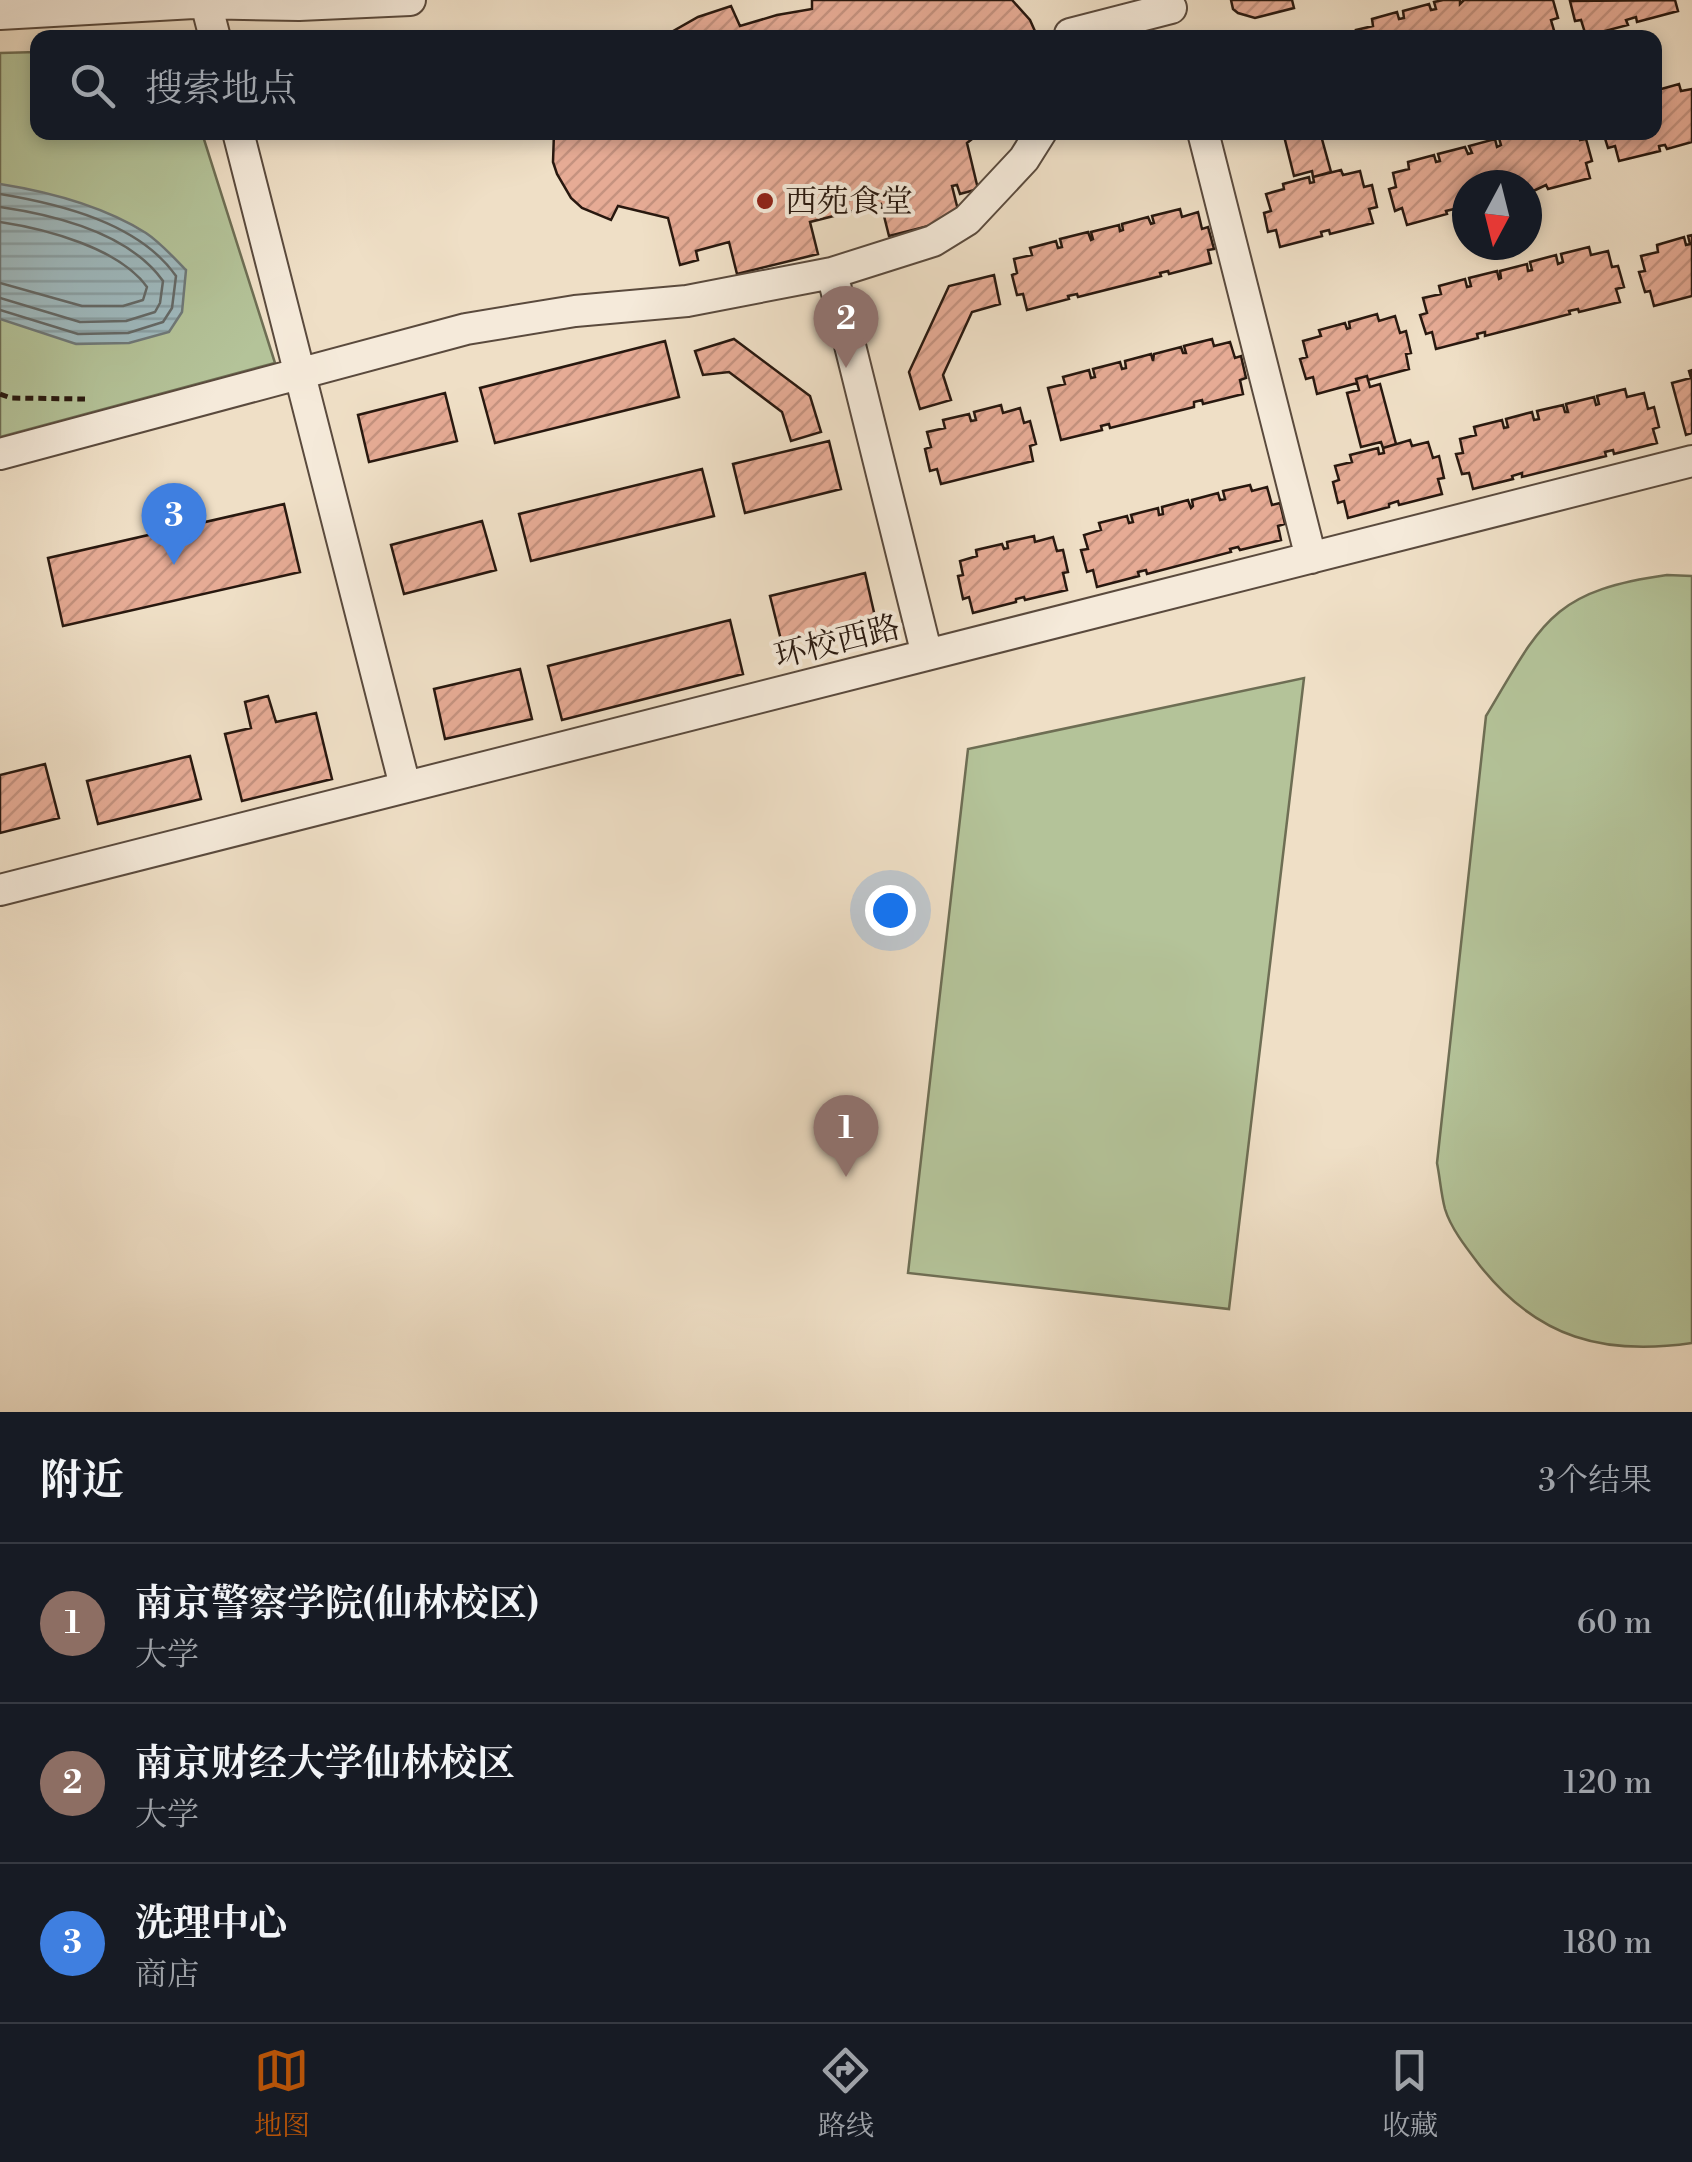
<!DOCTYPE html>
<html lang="zh">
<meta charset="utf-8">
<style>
body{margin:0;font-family:"Libre Bodoni","Noto Serif SC",serif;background:#20242c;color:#f1f3f6}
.compass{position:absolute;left:1452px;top:170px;width:90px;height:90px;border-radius:50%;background:#171b24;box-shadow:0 5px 15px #0003;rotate:187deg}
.you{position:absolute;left:890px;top:910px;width:35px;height:35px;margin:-25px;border:8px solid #fff;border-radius:50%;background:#1a73e8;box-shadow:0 0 0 15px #1a73e833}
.badge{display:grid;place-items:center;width:65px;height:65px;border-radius:50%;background:#b45309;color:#fff;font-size:32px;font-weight:700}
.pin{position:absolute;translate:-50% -82px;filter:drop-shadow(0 2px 5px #0008)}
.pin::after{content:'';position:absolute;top:52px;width:35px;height:30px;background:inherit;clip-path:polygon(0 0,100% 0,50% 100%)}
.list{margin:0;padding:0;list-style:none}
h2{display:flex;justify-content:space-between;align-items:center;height:130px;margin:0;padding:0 40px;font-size:42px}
h2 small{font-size:32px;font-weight:400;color:#9ea1a6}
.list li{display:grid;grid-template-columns:65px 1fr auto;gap:30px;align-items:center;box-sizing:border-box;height:160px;padding:0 40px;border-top:2px solid #363941}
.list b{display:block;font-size:38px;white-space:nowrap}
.list p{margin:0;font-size:32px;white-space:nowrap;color:#9ea1a6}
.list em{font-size:32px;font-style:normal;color:#9ea1a6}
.icon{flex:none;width:55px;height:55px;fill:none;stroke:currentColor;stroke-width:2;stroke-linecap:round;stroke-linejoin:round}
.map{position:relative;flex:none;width:1692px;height:1412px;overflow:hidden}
.search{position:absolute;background:#171b24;box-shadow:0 5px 15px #0003;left:30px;right:30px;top:30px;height:110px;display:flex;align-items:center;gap:25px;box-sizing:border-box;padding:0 35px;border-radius:20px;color:#9ea1a6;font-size:38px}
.sheet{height:610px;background:#171b24}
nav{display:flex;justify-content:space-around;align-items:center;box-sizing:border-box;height:140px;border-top:2px solid #363941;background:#171b24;font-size:28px;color:#9ea1a6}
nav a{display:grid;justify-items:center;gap:5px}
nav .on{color:#b45309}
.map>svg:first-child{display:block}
</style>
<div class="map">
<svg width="1692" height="1412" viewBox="0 0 1692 1412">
<defs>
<pattern id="water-rules" width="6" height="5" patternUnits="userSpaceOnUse" patternTransform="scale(2.5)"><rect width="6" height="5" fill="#9fbabf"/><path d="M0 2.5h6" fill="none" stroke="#899fa3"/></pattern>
<pattern id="building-hatch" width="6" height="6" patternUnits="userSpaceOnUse" patternTransform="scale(2.5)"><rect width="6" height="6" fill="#e6ab95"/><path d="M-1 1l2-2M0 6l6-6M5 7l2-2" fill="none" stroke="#c5927f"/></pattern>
</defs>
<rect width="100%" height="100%" fill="#efdfc6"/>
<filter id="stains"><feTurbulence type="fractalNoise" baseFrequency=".002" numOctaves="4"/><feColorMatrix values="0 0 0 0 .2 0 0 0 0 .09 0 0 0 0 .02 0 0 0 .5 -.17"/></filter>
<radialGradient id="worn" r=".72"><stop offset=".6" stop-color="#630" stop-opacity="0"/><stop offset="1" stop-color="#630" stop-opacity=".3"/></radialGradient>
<!-- green -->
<path fill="#b4c399" stroke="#6e6e54" stroke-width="2.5" d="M37,52L38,132L202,133L275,363L0,437V53Z
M1667,575L1692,576V1343C1604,1356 1538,1338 1481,1267C1468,1250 1451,1229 1445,1209C1441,1194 1440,1178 1437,1163L1486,716C1542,622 1552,591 1667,575Z
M1304,678L1229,1309L908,1273L968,749Z"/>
<!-- water -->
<path fill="url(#water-rules)" stroke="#6f7979" stroke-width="2.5" d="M0,184C50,192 103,206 146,233C161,243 174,258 186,270L182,312L169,332L129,343L76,344L0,319Z"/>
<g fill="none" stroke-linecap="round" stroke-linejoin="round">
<!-- shore -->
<path stroke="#646967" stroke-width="2.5" d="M0,194C60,204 139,223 176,276L172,308L163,322L128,333L78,334L0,310
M0,207C55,215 129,233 163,281L160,303L155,312L126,321L80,322L0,298
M0,222C46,229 119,248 147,287L143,300L123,306H82L0,283"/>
</g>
<!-- building -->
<path fill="url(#building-hatch)" stroke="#28180f" stroke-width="2.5" d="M812,0H1012L1030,20L1038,38H661L698,17L731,6L740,26L777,15L812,9Z
M1231,0H1292L1294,8L1255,18L1238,13L1233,9Z
M1443,0H1460V4L1464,0H1553L1558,18L1551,20L1555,34L1541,38H1358L1356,30L1373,26L1372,19L1397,12L1399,19L1404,18L1403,11L1429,4L1431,10L1436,9L1434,2Z
M1675,0L1678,11L1637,22L1636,17L1626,20L1628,25L1586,36L1581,20L1575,21L1570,1Z
M1679,84L1681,91L1692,89V142L1667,149L1665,145L1659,146L1660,151L1619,161L1615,146L1608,148L1603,132H1654V91Z
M554,132H981L967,143L978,189L960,194L957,185L952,186L960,218L889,236L881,204L810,222L818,254L737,274L729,242L696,251L698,260L680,265L668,218L618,206L611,220L582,208L571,198L557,174L553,162Z
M1283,132H1320L1331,172L1313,177L1312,171L1294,176Z
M1521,132H1526L1528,137L1532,136L1531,132H1578L1580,140L1586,139L1592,161L1586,163L1590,178L1548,189L1546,185L1527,194V185H1467V209L1455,212L1454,209L1446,211L1447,214L1407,225L1402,208L1395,211L1389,189L1396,187L1393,173L1409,169L1408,162L1434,155L1436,162L1440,161L1438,154L1465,147L1468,154L1472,153L1469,146L1495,139L1497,147L1501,145L1499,138Z
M1341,170L1343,175L1360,171L1364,187L1372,185L1377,207L1369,209L1373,223L1330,234L1329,230L1321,232L1322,236L1280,247L1276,230L1268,232L1264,213L1271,211L1266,194L1284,189L1283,184L1309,177L1310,183L1314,182L1313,177Z
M1180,209L1182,217L1198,212L1202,229L1208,227L1214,249L1208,250L1211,263L1169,274L1168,271L1160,273L1161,276L1078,297L1077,294L1068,296L1069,299L1027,310L1023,294L1017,295L1012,275L1017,273L1014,259L1032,255L1030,248L1056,241L1058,248L1062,247L1060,239L1088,232L1091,240L1093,239L1091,232L1119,225L1120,231L1123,230L1122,224L1148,217L1151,224L1154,223L1152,216Z
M1692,235V296L1654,306L1650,291L1645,292L1639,272L1645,271L1641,256L1658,252L1657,245L1684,237L1686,245L1690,244L1688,236Z
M1589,247L1591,255L1608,251L1612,267L1618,266L1624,287L1616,289L1620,302L1579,312L1578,309L1569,311L1570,314L1485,336V332L1477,334L1478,338L1436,349L1432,332L1426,334L1420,315L1427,313L1423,298L1441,294L1439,286L1465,279L1467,287L1471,286L1469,278L1497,271L1499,279L1501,278L1500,271L1527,264L1528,271L1532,270L1530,262L1556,255L1558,264L1563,262L1561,254Z
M994,275L1000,304L972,312L943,375L951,400L920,409L909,372L949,286Z
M1377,314L1379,321L1395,316L1400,333L1406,331L1411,353L1406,354L1409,369L1368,380L1367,376L1356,379L1357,383L1317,394L1313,377L1306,379L1300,359L1307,357L1303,341L1321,336L1319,330L1345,323L1347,329L1350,328L1349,322Z
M734,339L810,396L821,432L791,441L782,412L729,372L703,375L695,351Z
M1212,339L1214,346L1230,342L1235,358L1241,356L1246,378L1240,380L1243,394L1203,404L1202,400L1194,402V407L1110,428L1109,424L1101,426L1102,430L1061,440L1048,388L1065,384L1063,377L1089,370L1091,378L1095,377L1093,369L1120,362L1122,369L1126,368L1125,361L1151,354L1153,361L1154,354L1181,347L1183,353H1186L1184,346Z
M665,341L679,397L495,443L480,388Z
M1692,370V433L1686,435L1672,383L1691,378L1689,371Z
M1367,376L1370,387L1380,384L1396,444L1383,448L1381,442L1361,447L1347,393L1359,390L1356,379Z
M1625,389L1627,397L1644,393L1648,409L1654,407L1659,427L1653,429L1657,443L1614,454L1613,450L1605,452L1606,456L1522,477V473L1512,476L1513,479L1473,489L1469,473L1462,474L1456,454L1463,453L1460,439L1476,435L1474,427L1502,420L1504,428L1508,427L1506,419L1532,412L1534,420L1539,419L1537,411L1563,405L1565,412H1568L1566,404L1594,397L1596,405L1599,404L1597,396Z
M445,393L457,441L369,462L358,415Z
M1001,405L1003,413L1020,408L1024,423L1030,421L1036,444L1030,446L1033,461L941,484L937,469L930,471L925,449L931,447L927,432L945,428L943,420L969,414L971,421L976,420L974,412Z
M1410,440L1412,446L1428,442L1433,458L1439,456L1444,478L1438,479L1442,494L1399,505L1398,501L1389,504V507L1348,518L1344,501L1338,503L1333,482L1339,480L1335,466L1352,462L1350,455L1378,448L1379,454L1384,453L1383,448Z
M829,441L841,489L745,513L733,464Z
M702,469L714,516L531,561L519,514Z
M1250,485L1252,491L1267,487L1272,505L1280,503L1285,524L1278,526L1281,540L1240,550L1238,547L1230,549L1231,552L1147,574L1146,570L1138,572L1139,576L1097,587L1093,570L1087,572L1081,550L1088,549L1084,535L1101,530L1099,523L1127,516L1129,523L1133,522L1131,515L1158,508L1159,515L1163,514L1162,507L1188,500L1191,508L1193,506L1192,500L1218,493L1220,500L1225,499L1223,491Z
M284,504L300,572L63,626L48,558Z
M482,521L496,570L404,594L391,545Z
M1034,536L1035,542L1053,537L1057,551L1063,550L1068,572L1063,573L1067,590L1025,600L1024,597L1016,599V602L973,613L969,597L963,599L958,576L963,575L960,561L977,556L976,550L1002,544L1004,549L1008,548L1007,542Z
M865,573L876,621L782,644L770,596Z
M730,620L743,674L562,720L548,666Z
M520,669L532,719L445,739L434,689Z
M268,696L276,722L316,713L332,779L242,801L225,734L251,728L245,702Z
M190,756L201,799L98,824L87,781Z
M45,764L59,818L0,833V775Z"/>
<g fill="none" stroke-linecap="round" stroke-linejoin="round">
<defs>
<path id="street" d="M206,3L215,38
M0,14L194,3L299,5L410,0
M1070,38V34L1171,8
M238,132L405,786
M1203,132L1311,558
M832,273L927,655
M0,454L466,329L575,311L687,301L832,273L933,241L967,220L1024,159L1041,132
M0,890L1692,461"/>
</defs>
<!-- street casing -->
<use href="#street" stroke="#5a4a3d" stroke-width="34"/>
<!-- path -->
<path stroke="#28180f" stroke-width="5" stroke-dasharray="8 5" stroke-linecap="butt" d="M0,394L11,398L85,399"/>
<!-- street -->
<use href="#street" stroke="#f5eada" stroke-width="30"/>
</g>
<!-- markers -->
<circle fill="#8f2418" stroke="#f5eada" stroke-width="4" cx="765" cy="201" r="10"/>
<g text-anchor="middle" stroke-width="8" stroke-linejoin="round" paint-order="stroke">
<!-- poi labels -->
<g font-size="32" fill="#28180f" stroke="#f5eada" text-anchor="start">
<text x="785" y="212">西苑食堂</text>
</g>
<!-- street labels -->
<g font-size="32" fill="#28180f" stroke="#f5eada">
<text transform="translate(837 641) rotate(-14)" y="11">环校西路</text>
</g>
</g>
<rect width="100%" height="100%" filter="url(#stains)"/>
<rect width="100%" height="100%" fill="url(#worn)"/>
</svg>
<svg class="compass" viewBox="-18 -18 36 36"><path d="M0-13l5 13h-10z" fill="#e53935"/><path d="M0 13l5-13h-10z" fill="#9ea1a6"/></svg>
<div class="you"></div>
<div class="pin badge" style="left:846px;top:1177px;background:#8d6e63">1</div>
<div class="pin badge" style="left:846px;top:368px;background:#8d6e63">2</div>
<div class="pin badge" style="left:174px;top:565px;background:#3f7fe0">3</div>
<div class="search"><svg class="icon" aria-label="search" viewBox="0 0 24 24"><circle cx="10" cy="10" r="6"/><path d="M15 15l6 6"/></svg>搜索地点</div>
</div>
<section class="sheet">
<h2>附近<small>3个结果</small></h2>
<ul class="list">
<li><span class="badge" style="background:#8d6e63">1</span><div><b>南京警察学院(仙林校区)</b><p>大学</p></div><em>60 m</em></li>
<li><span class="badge" style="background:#8d6e63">2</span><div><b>南京财经大学仙林校区</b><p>大学</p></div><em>120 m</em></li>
<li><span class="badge" style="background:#3f7fe0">3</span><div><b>洗理中心</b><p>商店</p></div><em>180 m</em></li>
</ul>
</section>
<nav>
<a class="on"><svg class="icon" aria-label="map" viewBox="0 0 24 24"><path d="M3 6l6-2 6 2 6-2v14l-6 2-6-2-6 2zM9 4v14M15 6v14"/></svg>地图</a>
<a><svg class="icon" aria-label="directions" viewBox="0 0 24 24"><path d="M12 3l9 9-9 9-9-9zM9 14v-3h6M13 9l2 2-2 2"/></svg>路线</a>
<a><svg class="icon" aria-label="saved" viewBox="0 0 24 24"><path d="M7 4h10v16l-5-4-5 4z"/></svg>收藏</a>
</nav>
